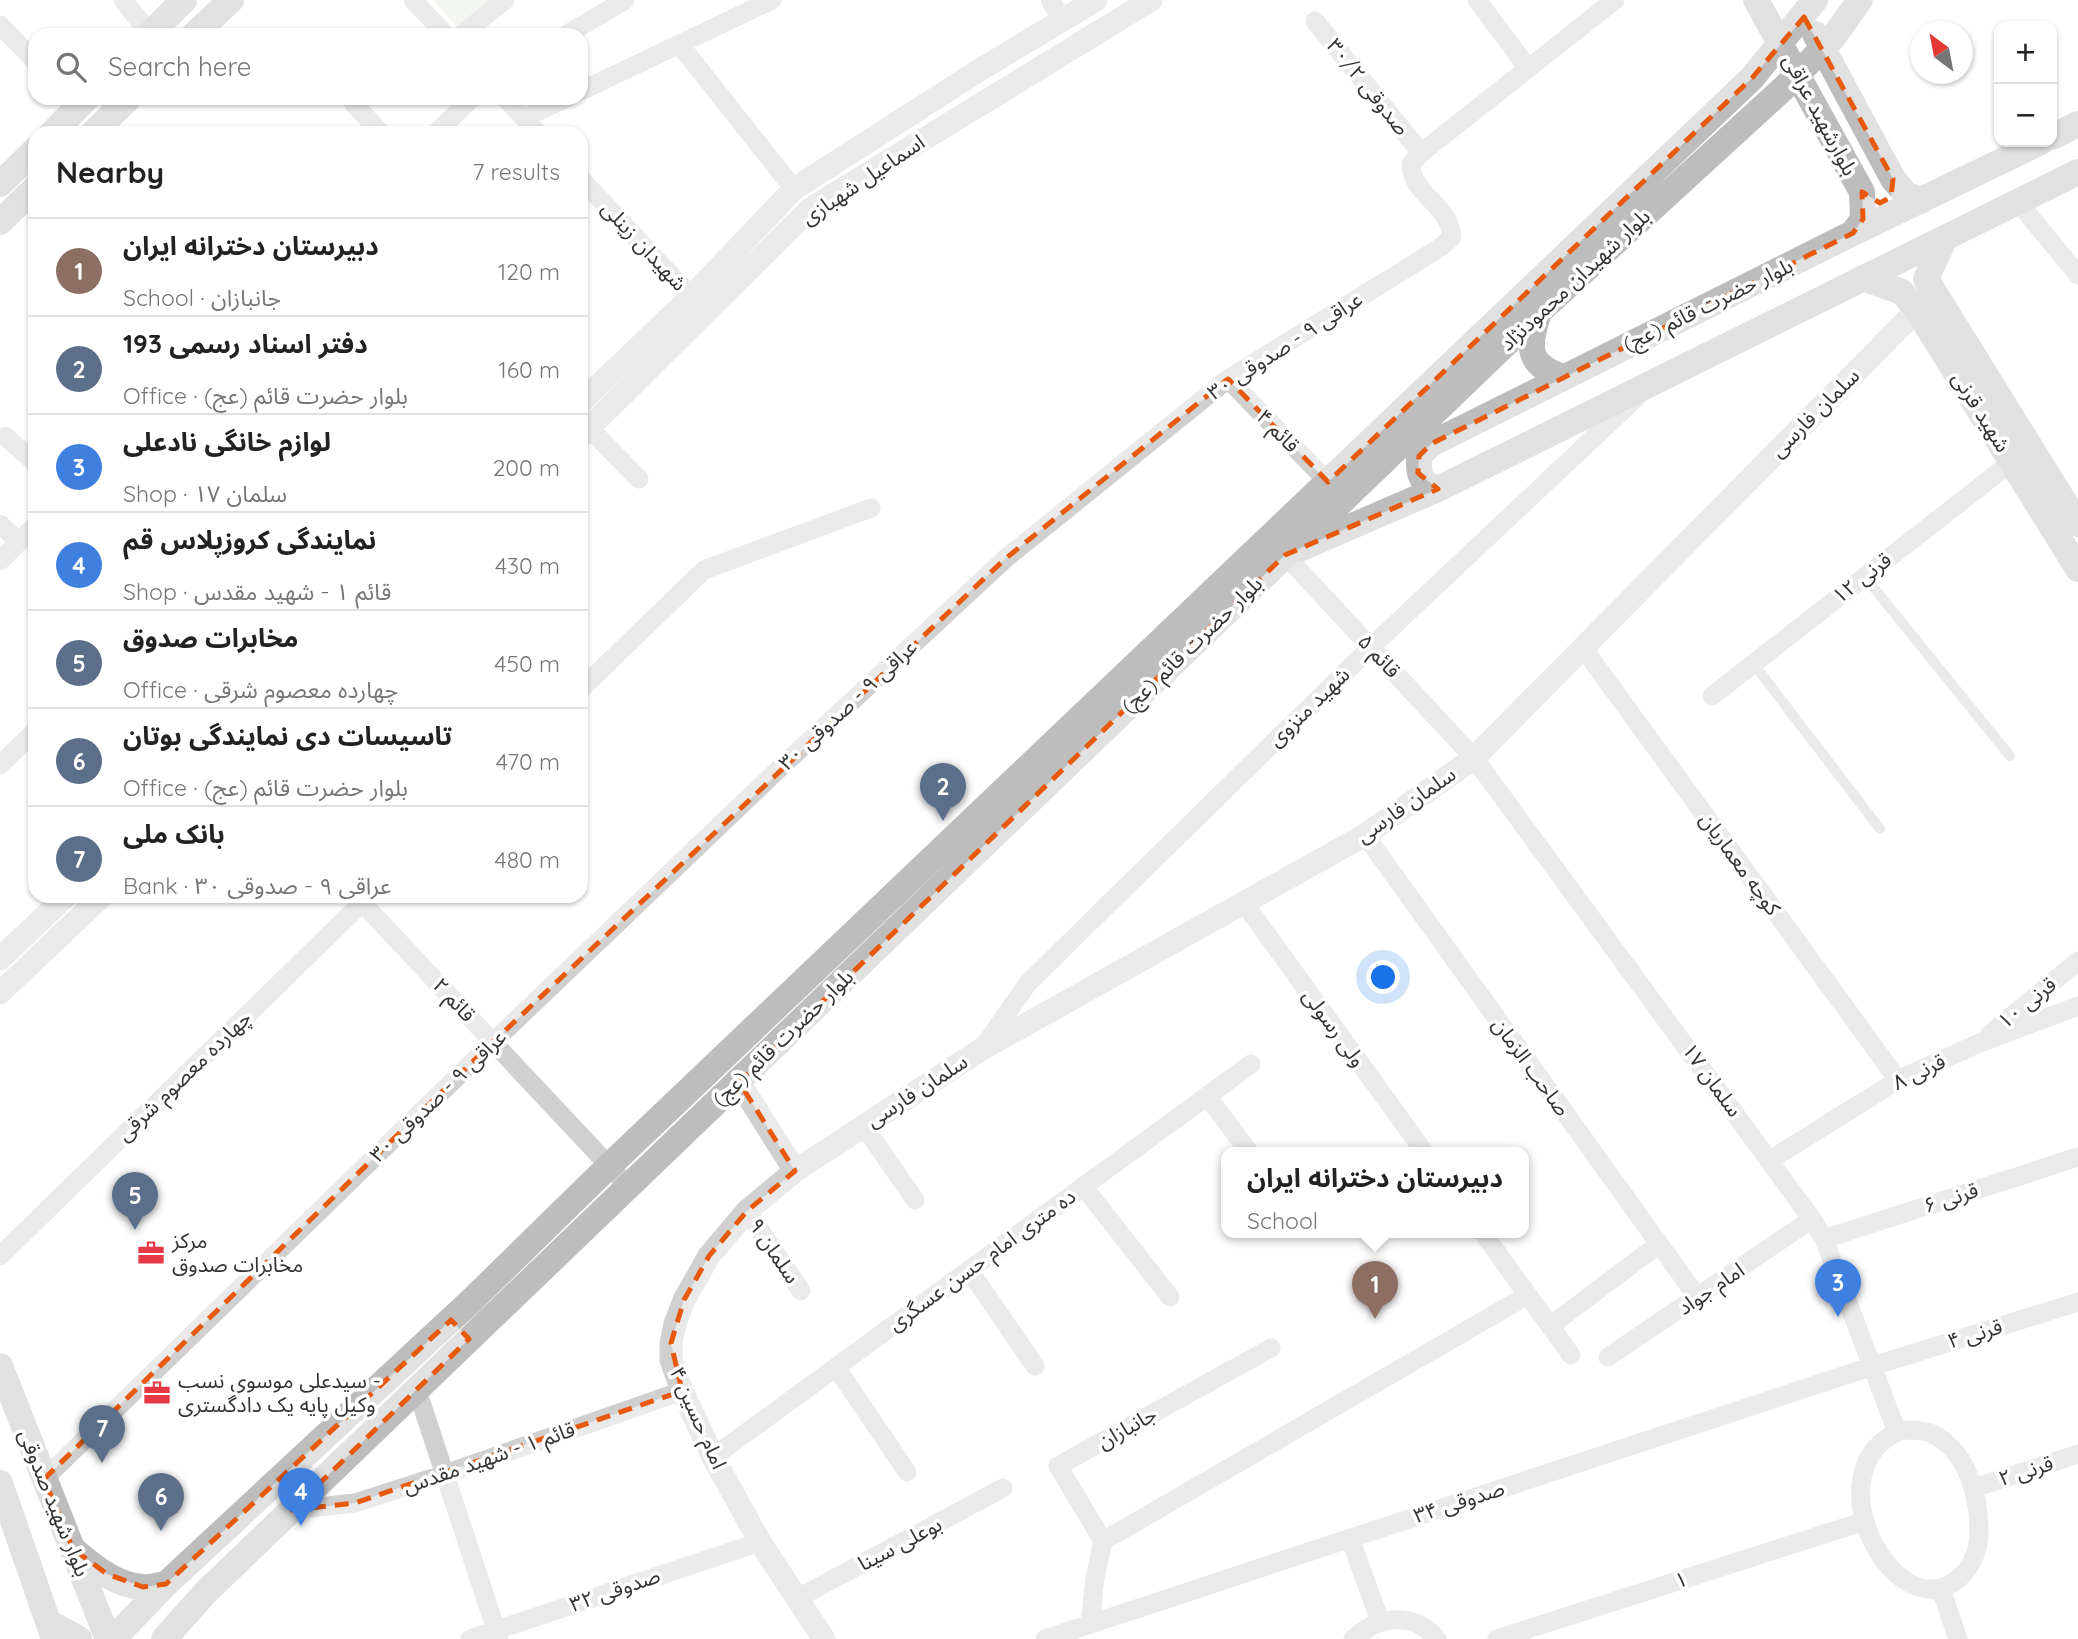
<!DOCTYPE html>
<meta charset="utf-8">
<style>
body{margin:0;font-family:Quicksand,"Noto Sans Arabic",sans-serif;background:#f2f2f2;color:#222}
.controls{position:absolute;right:21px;top:21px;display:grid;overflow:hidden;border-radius:14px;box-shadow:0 2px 5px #0004}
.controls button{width:63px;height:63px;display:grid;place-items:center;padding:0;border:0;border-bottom:2px solid #e0e0e0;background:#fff;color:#222;font:35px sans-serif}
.compass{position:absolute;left:1910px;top:21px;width:63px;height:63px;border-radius:50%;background:#fff;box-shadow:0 2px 5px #0004;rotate:328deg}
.you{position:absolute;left:1384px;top:978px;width:24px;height:24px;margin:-18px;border:5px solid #fff;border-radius:50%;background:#1a73e8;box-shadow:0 0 0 10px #1a73e833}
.badge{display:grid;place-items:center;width:46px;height:46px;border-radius:50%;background:#e63946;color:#fff;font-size:23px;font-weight:700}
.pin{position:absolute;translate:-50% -58px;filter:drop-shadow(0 2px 4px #0008)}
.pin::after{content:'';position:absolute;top:37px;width:24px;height:21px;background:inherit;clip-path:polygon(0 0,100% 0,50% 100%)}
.popup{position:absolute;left:1221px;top:1147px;width:308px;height:91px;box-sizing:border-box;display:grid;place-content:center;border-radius:14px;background:#fff;filter:drop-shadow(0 2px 5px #0005);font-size:23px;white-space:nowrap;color:#767676}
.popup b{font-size:26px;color:#222}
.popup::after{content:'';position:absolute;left:50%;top:100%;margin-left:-14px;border:14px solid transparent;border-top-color:#fff}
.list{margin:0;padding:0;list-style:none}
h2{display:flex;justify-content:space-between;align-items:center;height:91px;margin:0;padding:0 28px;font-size:30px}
h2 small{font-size:23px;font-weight:400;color:#767676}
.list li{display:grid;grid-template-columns:46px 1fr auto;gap:21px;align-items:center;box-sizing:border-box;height:98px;padding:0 28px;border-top:2px solid #e0e0e0}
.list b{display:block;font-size:26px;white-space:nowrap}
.list p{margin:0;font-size:23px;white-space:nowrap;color:#767676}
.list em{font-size:23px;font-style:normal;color:#767676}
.icon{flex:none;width:38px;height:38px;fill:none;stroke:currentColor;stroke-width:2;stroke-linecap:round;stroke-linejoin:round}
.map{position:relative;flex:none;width:2078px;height:1639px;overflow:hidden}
.search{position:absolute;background:#fff;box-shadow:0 2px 5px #0004;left:28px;top:28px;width:560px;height:77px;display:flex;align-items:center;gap:18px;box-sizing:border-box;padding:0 24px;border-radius:21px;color:#767676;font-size:26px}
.panel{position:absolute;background:#fff;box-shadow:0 2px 5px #0004;left:28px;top:126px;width:560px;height:777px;border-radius:21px}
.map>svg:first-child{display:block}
</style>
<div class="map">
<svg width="2078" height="1639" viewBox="0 0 2078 1639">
<rect width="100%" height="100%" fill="#fff"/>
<!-- green -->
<path fill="#e6ecdf" d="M433,0H492L457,27Z"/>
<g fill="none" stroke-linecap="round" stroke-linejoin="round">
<!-- service -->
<path stroke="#d0d0d0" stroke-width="10" d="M1865,577L2010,756
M1753,663L1880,829"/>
<!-- minor -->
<path stroke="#d0d0d0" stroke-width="19" d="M123,0L150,34
M413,0L446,35
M1050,0L1062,20
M1477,0L1528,68
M1315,21L1421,153
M0,25L35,61
M461,35L505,0
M566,35L625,0
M680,45L794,189
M581,91L772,0
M505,98L538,133
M353,103L381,133
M524,118L567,98
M436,133L472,98
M581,179L701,307
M2018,202L2078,275
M1228,379L1328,482
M589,428L639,479
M5,436L35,463
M0,524L19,542
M1285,555L1474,758L1812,1219L1824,1239L1897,1432
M0,561L35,526
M1583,648L1898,1080
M581,689L704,570L871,508
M1712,696L2013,461
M0,765L35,731
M1365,835L1698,1298
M356,896L629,1187
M1244,903L1425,1153
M1990,1034L2078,961
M982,1049L1028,983L1371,647L1638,396
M1207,1096L1250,1153
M864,1126L915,1200
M1770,1160L1898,1080L1977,1044L2078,1006
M1083,1186L1170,1297
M747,1211L801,1291
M1483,1233L1571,1355
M1824,1239L2078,1157
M0,1256L369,896
M969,1270L1035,1366
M1550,1326L1659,1244
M1608,1357L1812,1219
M836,1367L907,1472
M417,1390L499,1639
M1902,1430C1914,1430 1928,1430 1938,1437C1969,1456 1979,1499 1979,1532C1979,1550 1972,1567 1958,1579C1895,1631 1808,1468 1902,1430Z
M713,1457L1251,1064
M44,1479L493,1042L782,766L1005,559L1228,379L1441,247L1452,237C1450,205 1411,194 1411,164L1421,153L1615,0
M1974,1488L2078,1454
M292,1510L355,1503L445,1474L682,1391
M1350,1538L1380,1621
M1103,1541L1058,1466L1271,1348
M1941,1589L1958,1639
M796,1599L1003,1488
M1090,1624L1095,1578L1103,1541L1528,1295
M470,1639L760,1542
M1045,1639L1873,1366L2078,1302
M1353,1639C1378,1616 1413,1611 1437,1639
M1497,1639L1865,1521"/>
<!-- tertiary -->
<path stroke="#d0d0d0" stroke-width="23" d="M581,402L691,297L794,189L978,71L1096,0
M581,436L810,209L1151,0
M0,959L66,896
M0,993L102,896
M739,1082L795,1171
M824,1639L760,1542L713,1457L682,1391L671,1360V1343L675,1324L684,1300L709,1256L747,1211L795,1171L982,1049L1365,835L1474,758L1917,310"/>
<!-- secondary -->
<path stroke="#bdbdbd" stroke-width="26" d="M1756,0L1862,192L1863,219L1853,233
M1815,34L1893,179L1906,194L1921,201
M149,35L184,0
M194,35L231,0
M52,133L87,98
M93,133L129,98
M2052,137L2078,124
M0,184L35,150
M0,222L35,188
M1945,238L1926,279L2078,524
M1863,278L1902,292L1917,310L2078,569
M1539,312C1528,346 1525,364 1563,377
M1438,489C1420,484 1418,473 1419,456L1431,444L1853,233L2041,142
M1299,549L1438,489L2078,172
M0,1366L108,1639
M0,1483L54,1639
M74,1550C93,1566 116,1586 143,1587C150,1588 159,1585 166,1584
M48,1622L79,1639
M113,1639L166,1584L472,1300L609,1166L1752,78L1815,0
M164,1639L206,1592L1539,312L1786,86L1832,39L1860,0"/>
</g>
<!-- marked area -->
<path d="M0 0H2078V1639H0ZM1804,17L1893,179L1891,197L1880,203L1862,192L1863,219L1853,233L1431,444L1419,456L1418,473L1438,489L1285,555L739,1082L795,1171L747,1211L709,1256L684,1300L671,1343L682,1391L355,1503L292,1510L469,1339L451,1320L166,1584L143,1587L107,1574L73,1549L44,1479L493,1042L1005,559L1228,379L1328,482L1752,78Z" fill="#fff" fill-opacity=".55" fill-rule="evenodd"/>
<path fill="none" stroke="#e8590c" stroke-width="5" stroke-dasharray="14 9" stroke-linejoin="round" d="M1804,17L1893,179L1891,197L1880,203L1862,192L1863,219L1853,233L1431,444L1419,456L1418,473L1438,489L1285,555L739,1082L795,1171L747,1211L709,1256L684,1300L671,1343L682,1391L355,1503L292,1510L469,1339L451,1320L166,1584L143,1587L107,1574L73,1549L44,1479L493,1042L1005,559L1228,379L1328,482L1752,78Z"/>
<!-- icons -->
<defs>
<symbol id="office-bare" viewBox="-9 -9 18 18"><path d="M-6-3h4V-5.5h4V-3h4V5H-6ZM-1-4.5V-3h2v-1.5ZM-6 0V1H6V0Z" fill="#e63946" stroke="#fff" stroke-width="2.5" paint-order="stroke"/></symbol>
</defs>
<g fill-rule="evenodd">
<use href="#office-bare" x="132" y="1234" width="38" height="38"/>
<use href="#office-bare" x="138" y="1374" width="38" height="38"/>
</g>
<g text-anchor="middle" stroke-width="7" stroke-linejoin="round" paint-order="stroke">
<!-- street labels -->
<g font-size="21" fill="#333" stroke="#fff">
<text transform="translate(1368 87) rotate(51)" y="7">صدوقی ۳۰/۲</text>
<text transform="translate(1820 115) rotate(62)" y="7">بلوارشهید عراقی</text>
<text transform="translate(863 180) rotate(-34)" y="7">اسماعیل شهبازی</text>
<text transform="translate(644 246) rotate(47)" y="7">شهیدان زینلی</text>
<text transform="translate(1575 280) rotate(-43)" y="7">بلوار شهیدان محمودنژاد</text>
<text transform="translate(1708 305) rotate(-26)" y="7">بلوار حضرت قائم (عج)</text>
<text transform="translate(1285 346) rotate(-33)" y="7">عراقی ۹ - صدوقی ۳۰</text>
<text transform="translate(1981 412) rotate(58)" y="7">شهید قرنی</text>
<text transform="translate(1815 413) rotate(-45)" y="7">سلمان فارسی</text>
<text transform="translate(1278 431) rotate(46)" y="7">قائم ۴</text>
<text transform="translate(1862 578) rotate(-38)" y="7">قرنی ۱۲</text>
<text transform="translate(1192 645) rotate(-44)" y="7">بلوار حضرت قائم (عج)</text>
<text transform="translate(1379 656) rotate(47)" y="7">قائم ۵</text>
<text transform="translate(848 705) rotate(-43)" y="7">عراقی ۹ - صدوقی ۳۰</text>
<text transform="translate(1309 707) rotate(-44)" y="7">شهید منزوی</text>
<text transform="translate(1406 805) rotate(-35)" y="7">سلمان فارسی</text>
<text transform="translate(1740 864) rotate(54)" y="7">کوچه معماریان</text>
<text transform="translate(454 1000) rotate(47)" y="7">قائم ۲</text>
<text transform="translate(2027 1003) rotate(-39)" y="7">قرنی ۱۰</text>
<text transform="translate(1334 1028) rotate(54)" y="7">ولی رسولی</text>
<text transform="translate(783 1038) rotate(-44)" y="7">بلوار حضرت قائم (عج)</text>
<text transform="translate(1531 1067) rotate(54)" y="7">صاحب الزمان</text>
<text transform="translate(1919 1072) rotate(-26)" y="7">قرنی ۸</text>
<text transform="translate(184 1076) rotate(-44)" y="7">چهارده معصوم شرقی</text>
<text transform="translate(1712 1080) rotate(54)" y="7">سلمان ۱۷</text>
<text transform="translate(917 1091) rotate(-33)" y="7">سلمان فارسی</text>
<text transform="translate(438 1096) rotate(-44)" y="7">عراقی ۹ - صدوقی ۳۰</text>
<text transform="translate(1951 1198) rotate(-18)" y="7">قرنی ۶</text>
<text transform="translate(774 1251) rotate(56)" y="7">سلمان ۹</text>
<text transform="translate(982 1260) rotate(-36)" y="7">ده متری امام حسن عسگری</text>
<text transform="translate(1711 1289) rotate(-34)" y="7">امام جواد</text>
<text transform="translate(1975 1334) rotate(-17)" y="7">قرنی ۴</text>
<text transform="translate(698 1418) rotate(66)" y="7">امام حسین ۴</text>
<text transform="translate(1127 1428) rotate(-29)" y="7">جانبازان</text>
<text transform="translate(489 1458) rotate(-19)" y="7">قائم ۱ - شهید مقدس</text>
<text transform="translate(2026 1471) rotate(-18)" y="7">قرنی ۲</text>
<text transform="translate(1459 1502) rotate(-18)" y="7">صدوقی ۳۴</text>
<text transform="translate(54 1503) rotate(68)" y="7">بلوار شهید صدوقی</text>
<text transform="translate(900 1544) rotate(-28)" y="7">بوعلی سینا</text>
<text transform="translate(1681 1580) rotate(-18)" y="7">۱</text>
<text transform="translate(615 1590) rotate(-19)" y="7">صدوقی ۳۲</text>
</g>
<!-- poi labels -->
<g font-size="21" fill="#333" stroke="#fff" text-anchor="start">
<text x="172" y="1248">مرکز<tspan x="172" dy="24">مخابرات صدوق</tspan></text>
<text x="178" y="1388">سیدعلی موسوی نسب -<tspan x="178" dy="24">وکیل پایه یک دادگستری</tspan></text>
</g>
</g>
</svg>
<div class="controls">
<button>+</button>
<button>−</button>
</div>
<svg class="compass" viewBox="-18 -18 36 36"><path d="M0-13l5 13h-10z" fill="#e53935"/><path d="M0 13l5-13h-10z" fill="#767676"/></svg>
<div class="you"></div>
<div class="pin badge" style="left:1375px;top:1319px;background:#8d6e63">1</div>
<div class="popup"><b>دبیرستان دخترانه ایران</b>School</div>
<div class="pin badge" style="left:943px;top:821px;background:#5c6f8a">2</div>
<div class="pin badge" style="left:1838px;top:1317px;background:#3f7fe0">3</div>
<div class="pin badge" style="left:301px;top:1526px;background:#3f7fe0">4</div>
<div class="pin badge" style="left:135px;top:1230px;background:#5c6f8a">5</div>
<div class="pin badge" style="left:161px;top:1531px;background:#5c6f8a">6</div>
<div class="pin badge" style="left:102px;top:1463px;background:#5c6f8a">7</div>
<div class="search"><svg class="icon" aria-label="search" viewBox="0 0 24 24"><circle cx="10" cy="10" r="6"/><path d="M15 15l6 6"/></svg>Search here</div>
<section class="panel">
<h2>Nearby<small>7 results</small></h2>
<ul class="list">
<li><span class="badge" style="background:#8d6e63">1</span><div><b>دبیرستان دخترانه ایران</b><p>School · جانبازان</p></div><em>120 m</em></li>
<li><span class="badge" style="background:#5c6f8a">2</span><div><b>دفتر اسناد رسمی 193</b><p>Office · بلوار حضرت قائم (عج)</p></div><em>160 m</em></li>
<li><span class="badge" style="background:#3f7fe0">3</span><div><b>لوازم خانگی نادعلی</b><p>Shop · سلمان ۱۷</p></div><em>200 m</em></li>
<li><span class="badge" style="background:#3f7fe0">4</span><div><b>نمایندگی کروزپلاس قم</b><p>Shop · قائم ۱ - شهید مقدس</p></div><em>430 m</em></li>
<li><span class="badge" style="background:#5c6f8a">5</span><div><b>مخابرات صدوق</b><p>Office · چهارده معصوم شرقی</p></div><em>450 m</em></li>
<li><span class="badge" style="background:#5c6f8a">6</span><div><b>تاسیسات دی نمایندگی بوتان</b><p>Office · بلوار حضرت قائم (عج)</p></div><em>470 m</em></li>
<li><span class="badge" style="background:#5c6f8a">7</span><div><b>بانک ملی</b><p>Bank · عراقی ۹ - صدوقی ۳۰</p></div><em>480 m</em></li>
</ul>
</section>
</div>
